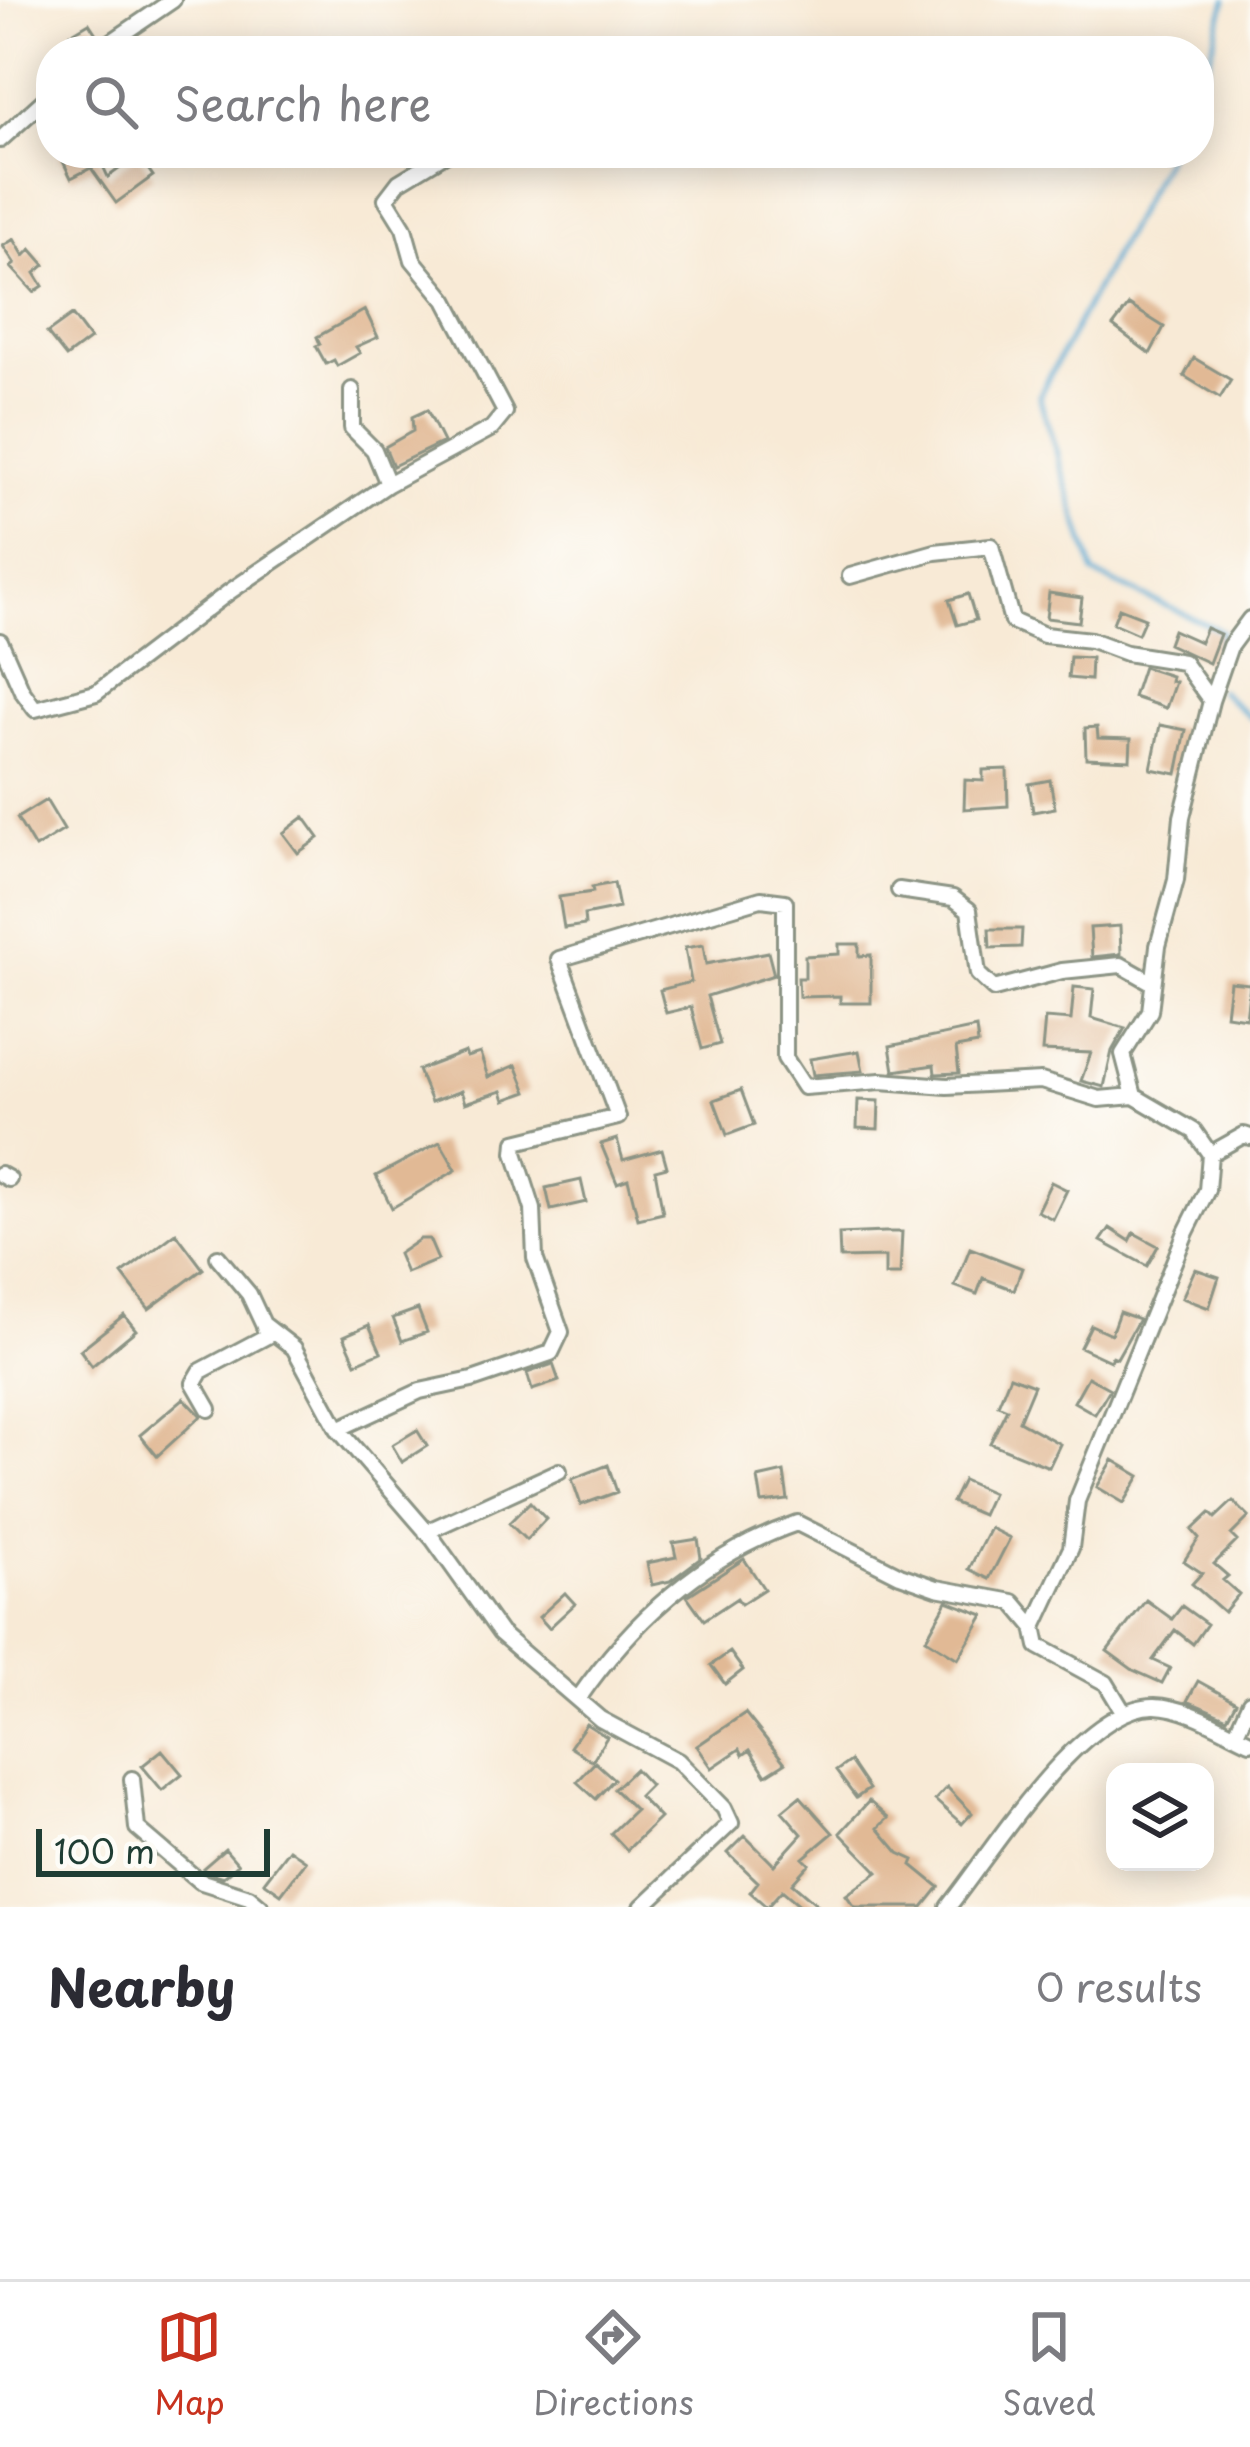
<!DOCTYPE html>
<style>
body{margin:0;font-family:"Playpen Sans",sans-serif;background:#f2f2f3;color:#2b2b33}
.controls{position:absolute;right:36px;bottom:36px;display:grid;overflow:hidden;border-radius:24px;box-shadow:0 6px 30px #0003}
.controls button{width:108px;height:108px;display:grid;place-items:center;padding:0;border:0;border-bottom:3px solid #e1e1e2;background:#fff;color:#2b2b33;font:60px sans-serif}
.scale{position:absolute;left:36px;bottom:30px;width:234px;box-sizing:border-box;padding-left:12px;border:6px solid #1f3d34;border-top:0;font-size:33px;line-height:42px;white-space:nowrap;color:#1f3d34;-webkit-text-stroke:9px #fdfcf7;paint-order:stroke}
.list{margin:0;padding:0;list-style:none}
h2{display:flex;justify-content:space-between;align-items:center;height:156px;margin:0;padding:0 48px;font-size:51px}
h2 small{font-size:39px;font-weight:400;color:#7c7c81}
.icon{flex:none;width:66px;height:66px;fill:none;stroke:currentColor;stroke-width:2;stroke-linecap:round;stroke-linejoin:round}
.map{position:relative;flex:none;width:1250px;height:1907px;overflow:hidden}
.search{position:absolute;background:#fff;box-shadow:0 6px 30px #0003;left:36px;right:36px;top:36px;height:132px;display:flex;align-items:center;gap:30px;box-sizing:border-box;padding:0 42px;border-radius:48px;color:#7c7c81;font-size:45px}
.sheet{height:372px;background:#fff}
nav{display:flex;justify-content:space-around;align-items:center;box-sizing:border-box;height:168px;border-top:3px solid #e1e1e2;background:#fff;font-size:33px;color:#7c7c81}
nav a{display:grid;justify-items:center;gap:6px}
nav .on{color:#c8321e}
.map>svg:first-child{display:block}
</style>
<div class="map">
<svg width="1250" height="1907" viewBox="0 0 1250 1907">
<rect width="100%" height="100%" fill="#fdfcf7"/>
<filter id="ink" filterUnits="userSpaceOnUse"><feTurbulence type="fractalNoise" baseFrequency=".00833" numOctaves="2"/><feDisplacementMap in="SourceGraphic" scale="24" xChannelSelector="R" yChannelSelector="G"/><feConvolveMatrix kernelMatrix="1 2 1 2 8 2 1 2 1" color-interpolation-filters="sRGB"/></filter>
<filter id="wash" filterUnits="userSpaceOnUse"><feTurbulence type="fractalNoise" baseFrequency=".004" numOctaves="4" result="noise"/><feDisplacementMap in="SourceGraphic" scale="48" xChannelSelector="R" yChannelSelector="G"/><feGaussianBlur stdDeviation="2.7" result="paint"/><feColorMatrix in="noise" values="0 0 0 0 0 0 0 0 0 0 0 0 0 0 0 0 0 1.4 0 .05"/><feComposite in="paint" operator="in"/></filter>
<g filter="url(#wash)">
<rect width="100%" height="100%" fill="#f8ead6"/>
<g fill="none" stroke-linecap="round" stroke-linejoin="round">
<!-- stream -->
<path stroke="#57a9d2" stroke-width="4.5" d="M1199,95L1226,0
M1168,153L1039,396L1094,574L1222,631L1215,671
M1219,690L1250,718"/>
</g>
<g id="blocks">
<!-- building -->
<path fill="#e1b995" d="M89,23L98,37L79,51H71L64,38Z
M59,153H97L108,177L138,155L153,176L116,203L91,168L71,178Z
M14,239L24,256L31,249L45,265L35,273L43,286L34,292L11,267L15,264L3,246Z
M1129,305L1164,327L1150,354L1113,326Z
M365,310L378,337L356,347L360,353L337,366L334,360L326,364L316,346L320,344L317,337Z
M72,315L90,339L66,357L47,333Z
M1194,358L1231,380L1220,398L1184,376Z
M427,410L443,442L393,466L385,447L413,431L412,417Z
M1049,593L1082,598L1079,622L1046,618Z
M968,594L976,620L957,625L949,600Z
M1119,608L1145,618L1138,634L1113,623Z
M1206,628L1220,634L1209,663L1168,644L1173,630L1200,642Z
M1070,657L1091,658L1090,680L1068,678Z
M1143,667L1171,676L1170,681L1175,682L1166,708L1133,697Z
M1160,725L1186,730L1177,774L1151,769Z
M1097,727L1098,738L1131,739L1130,760L1086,758L1085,728Z
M1007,769L1008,806L964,809L965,780L983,781V770Z
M1050,780L1055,808L1033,812L1029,784Z
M46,800L64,830L35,848L17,818Z
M304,817L319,838L298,853L283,833Z
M614,883L619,908L584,915L585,925L564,928L559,897L593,892L592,887Z
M1120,926L1121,954L1092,957L1090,928Z
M989,929H1022L1021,947L990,948Z
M839,944H859V956L871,955V1003H840V996L799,997L798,978H805V956L839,954Z
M703,945L706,964L768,952L774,975L707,996L720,1044L702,1049L691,1007L666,1013L660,990L691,982L685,948Z
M1230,982L1250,984L1246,1018L1226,1015Z
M1074,987L1094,989L1091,1018L1125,1028L1112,1051L1104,1087L1081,1081L1091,1053L1042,1051L1045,1018L1071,1020Z
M976,1028L978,1044L956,1048L959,1073L935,1074L934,1065L894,1071L890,1046Z
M859,1051L863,1071L813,1075L810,1059Z
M465,1052L467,1057L480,1053L488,1077L516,1065L527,1092L505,1100L502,1091L465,1103L461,1091L431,1102L418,1070Z
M741,1090L754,1125L727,1135L714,1100Z
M858,1100L879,1101L878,1129L857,1128Z
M617,1139L623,1160L662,1149L667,1167L655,1170L663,1213L638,1219L628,1179L617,1183L601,1144Z
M440,1142L456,1170L392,1208L376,1176Z
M581,1180L586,1202L551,1210L546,1188Z
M1051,1182L1067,1190L1053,1219L1037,1211Z
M1110,1228L1130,1241L1134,1233L1158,1246L1147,1266L1101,1241Z
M885,1232H902L900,1275H885V1257L840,1258L839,1234Z
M176,1233L203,1269L149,1309L122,1274Z
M420,1239H429L438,1260L406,1273L398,1254Z
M970,1248L1022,1268L1014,1290L983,1278L977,1294L955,1286Z
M1195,1269L1219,1277L1209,1308L1182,1298Z
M418,1309L427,1332L402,1341L393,1318Z
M1119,1312L1139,1319L1117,1358L1112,1356L1110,1361L1080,1347L1091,1325L1111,1334Z
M124,1315L136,1330L92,1366L80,1350Z
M369,1325L381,1352L356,1363L344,1336Z
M553,1364L559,1381L532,1390L527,1373Z
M1010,1376L1034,1385L1019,1421L1060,1444L1049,1467L990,1443L1007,1409L998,1405Z
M1088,1377L1110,1389L1095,1414L1074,1402Z
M184,1398L201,1416L157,1456L140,1435Z
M417,1430L427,1446L402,1462L392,1445Z
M1113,1460L1140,1476L1124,1503L1097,1487Z
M608,1465L617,1492L581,1505L572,1479Z
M784,1472L788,1500L762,1503L758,1478Z
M963,1480L992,1493L982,1515L952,1502Z
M1233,1501L1249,1517L1231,1535L1237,1541L1214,1564L1228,1576L1223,1580L1239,1594L1224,1612L1192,1584L1202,1573L1184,1561L1199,1538L1192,1530L1210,1513L1215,1518Z
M530,1502L546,1519L526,1540L509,1523Z
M990,1528L1010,1538L989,1579L969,1569Z
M698,1539L701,1558L670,1581L652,1585L647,1563L676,1557L673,1543Z
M744,1559L764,1589L741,1604L737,1598L704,1620L687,1596Z
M565,1593L575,1604L549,1628L539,1617Z
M1146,1600L1172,1619L1182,1606L1207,1624L1193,1644L1175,1630L1153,1660L1170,1668L1162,1683L1133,1670L1107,1651Z
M947,1601L984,1615L958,1659L926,1639Z
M730,1652L743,1670L725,1684L711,1665Z
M1198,1681L1236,1702L1227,1718L1187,1701Z
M745,1713L785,1763L766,1775L750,1750L743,1755L740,1749L712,1768L697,1746Z
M586,1724L607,1737L592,1761L570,1747Z
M162,1750L182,1774L162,1790L142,1766Z
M850,1761L869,1789L856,1798L836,1771Z
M595,1762L614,1779L596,1799L577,1782Z
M635,1769L650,1785L639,1796L660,1818L627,1850L611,1833L635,1810L614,1789Z
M947,1787L972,1813L962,1824L935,1800Z
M800,1796L833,1833L803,1858L809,1864L792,1883L820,1907H802L782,1890L767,1907L750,1892L758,1882L728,1853L745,1836L774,1865L802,1834L782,1811Z
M869,1801L888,1818L878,1828L899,1853L914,1860L912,1865L939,1887L923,1907H855L846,1895L878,1872L840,1833Z
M225,1849L238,1864L223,1877L207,1872L203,1868Z
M289,1849L306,1861L281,1894L264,1882Z"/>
</g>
</g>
<g filter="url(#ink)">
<use href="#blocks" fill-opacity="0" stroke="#8c9485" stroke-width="3"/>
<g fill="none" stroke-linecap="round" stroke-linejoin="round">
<defs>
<path id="street" d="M98,51L173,0
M0,140L51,94
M352,390V428L374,450L388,484
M850,576L935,552L991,546L1012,621L1044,635L1091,640L1126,653L1183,662L1211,701
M0,641L22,691L35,709L96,693L229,592L388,484L492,428L505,412L446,300L413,260L404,228L386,199L399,182L447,153
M899,890L953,898L969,910L978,974L994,989L1062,971L1121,965L1153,983
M1210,1154L1194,1131L1134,1096L1123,1054L1150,1011L1158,946L1176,880L1182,817L1211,701L1230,646L1250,619
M0,1174L9,1179
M218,1257L249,1294L263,1324L294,1348L338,1429L433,1539L500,1633L600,1719L678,1761L724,1808L731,1823L642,1907
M209,1409L194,1383L201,1371L267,1336L263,1324
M338,1429L420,1391L472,1380L551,1353L561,1332L535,1258L533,1209L515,1153L516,1142L618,1117L559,959L761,899L785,902V1058L804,1087L881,1081L947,1086L1041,1081L1099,1099L1134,1096
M426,1532L559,1471
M1034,1627L1071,1548L1077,1501L1186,1232L1207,1190L1210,1154L1244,1135L1250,1137
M578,1699C634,1618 704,1555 797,1523L900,1575L937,1588L1013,1602L1034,1627L1038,1646L1106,1683L1124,1713
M1235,1735L1250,1702
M132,1779L137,1828L199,1881L249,1897L261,1907
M948,1907C991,1854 1081,1705 1155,1706C1187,1707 1222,1729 1250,1742"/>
</defs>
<!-- street casing -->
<use href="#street" stroke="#8c9485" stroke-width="20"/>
<!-- street -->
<use href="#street" stroke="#fff" stroke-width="14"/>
</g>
</g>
</svg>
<div class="controls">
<button><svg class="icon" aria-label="layers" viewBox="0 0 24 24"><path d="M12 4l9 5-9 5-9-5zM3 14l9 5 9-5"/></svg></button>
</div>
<div class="scale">100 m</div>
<div class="search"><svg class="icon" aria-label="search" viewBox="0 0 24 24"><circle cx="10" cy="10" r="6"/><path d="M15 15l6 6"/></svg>Search here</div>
</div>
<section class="sheet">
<h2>Nearby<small>0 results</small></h2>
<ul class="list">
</ul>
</section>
<nav>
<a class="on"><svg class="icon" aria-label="map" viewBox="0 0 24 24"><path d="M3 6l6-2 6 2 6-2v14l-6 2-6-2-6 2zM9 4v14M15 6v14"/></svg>Map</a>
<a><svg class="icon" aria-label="directions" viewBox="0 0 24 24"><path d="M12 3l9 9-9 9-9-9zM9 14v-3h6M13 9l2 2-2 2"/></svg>Directions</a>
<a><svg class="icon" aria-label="saved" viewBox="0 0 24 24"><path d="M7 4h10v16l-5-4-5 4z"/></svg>Saved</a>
</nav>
